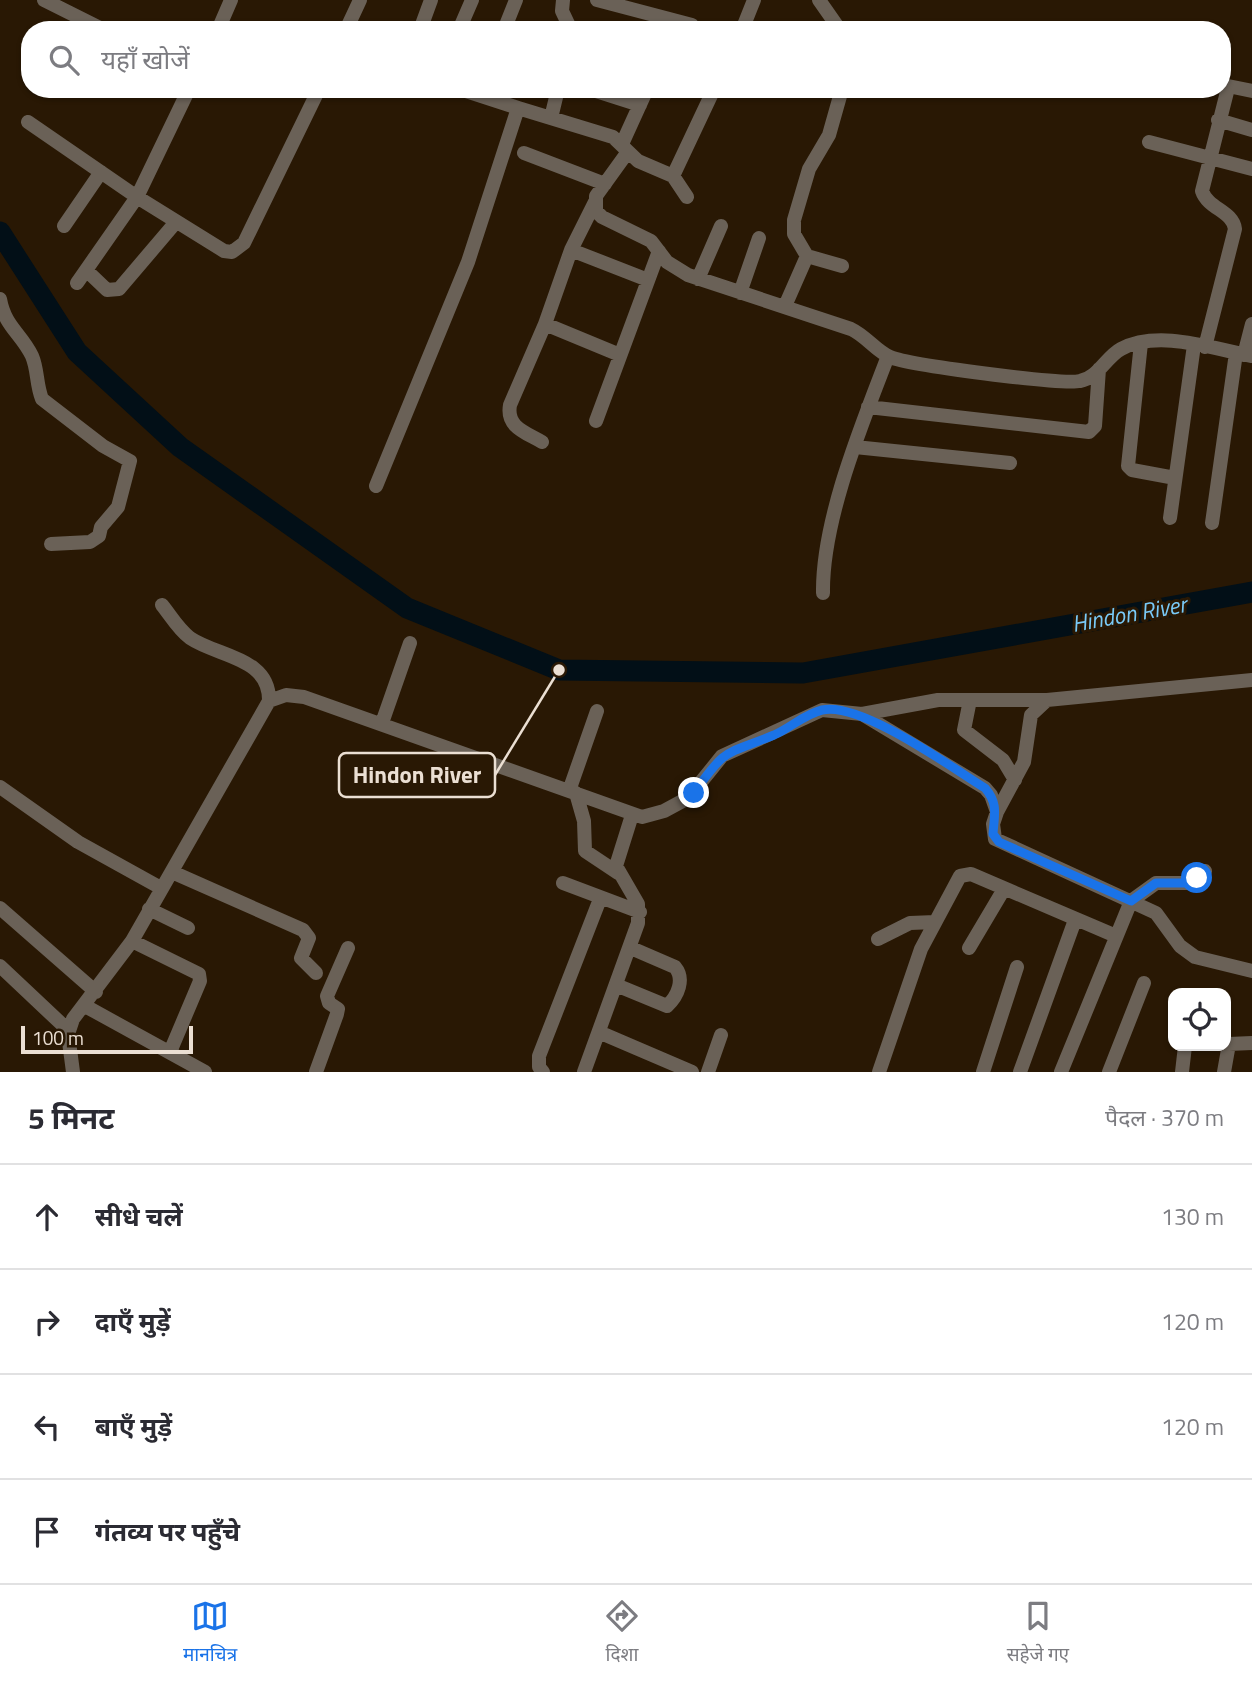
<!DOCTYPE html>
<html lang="hi">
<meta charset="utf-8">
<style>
body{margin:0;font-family:"Titillium Web","Noto Sans Devanagari",sans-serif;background:#f2f2f3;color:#2b2b33}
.controls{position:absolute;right:21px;bottom:21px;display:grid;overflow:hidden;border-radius:14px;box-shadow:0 2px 5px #0004}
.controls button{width:63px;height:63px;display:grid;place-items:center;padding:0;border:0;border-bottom:2px solid #e1e1e2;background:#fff;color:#2b2b33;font:35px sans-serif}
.scale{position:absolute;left:21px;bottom:18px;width:172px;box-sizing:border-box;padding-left:7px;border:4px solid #ebdfd3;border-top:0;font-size:19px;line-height:24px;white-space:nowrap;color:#ebdfd3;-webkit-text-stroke:5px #291804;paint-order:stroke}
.stop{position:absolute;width:21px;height:21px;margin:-16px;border:5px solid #1a73e8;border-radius:50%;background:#fff}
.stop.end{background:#1a73e8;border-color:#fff;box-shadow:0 2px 7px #0008}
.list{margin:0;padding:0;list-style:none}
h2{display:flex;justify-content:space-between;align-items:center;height:91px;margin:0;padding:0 28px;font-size:30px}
h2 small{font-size:23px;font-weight:400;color:#7c7c81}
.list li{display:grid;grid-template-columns:46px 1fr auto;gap:21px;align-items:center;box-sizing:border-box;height:105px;padding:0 28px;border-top:2px solid #e1e1e2}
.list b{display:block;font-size:26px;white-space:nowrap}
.list em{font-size:23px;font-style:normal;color:#7c7c81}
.icon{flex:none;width:38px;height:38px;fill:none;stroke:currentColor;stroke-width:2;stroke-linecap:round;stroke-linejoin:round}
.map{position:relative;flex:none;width:1252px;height:1072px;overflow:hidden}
.search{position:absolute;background:#fff;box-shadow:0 2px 5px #0004;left:21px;right:21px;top:21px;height:77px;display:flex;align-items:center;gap:18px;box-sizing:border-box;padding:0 24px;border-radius:28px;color:#7c7c81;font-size:26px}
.sheet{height:511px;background:#fff}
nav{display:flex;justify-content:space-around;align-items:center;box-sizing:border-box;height:98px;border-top:2px solid #e1e1e2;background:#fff;font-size:19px;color:#7c7c81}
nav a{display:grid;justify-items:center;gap:4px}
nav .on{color:#1a73e8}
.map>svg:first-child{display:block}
</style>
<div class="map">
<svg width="1252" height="1072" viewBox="0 0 1252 1072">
<rect width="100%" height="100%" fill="#291804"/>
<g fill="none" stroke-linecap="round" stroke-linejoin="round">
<!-- river -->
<path stroke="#020f17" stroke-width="21" d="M0,232L77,352L180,447L407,608L559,670L803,673L1252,592"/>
<!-- street -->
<path stroke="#6a6157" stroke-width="14" d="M44,0L104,30
M563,0L562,11L571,30
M597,0L692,25
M819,0L840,30
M218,30L231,0
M346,30L360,0
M420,30L431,0
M459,30L472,0
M504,30L516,0
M742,30L754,0
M1228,86L1252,91
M590,89L640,105
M518,108L613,137L638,161L673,176L687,197
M551,118L558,89
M1218,120L1252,130
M28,122L137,197L224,251L232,252L244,243L319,89
M1149,142L1252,169
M622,144L647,89
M524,153L605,184
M627,153L596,196V211L602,217L651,241L667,262L688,275L851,329C866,336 876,351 890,357C909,365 1061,385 1080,381C1098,378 1106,357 1121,349C1159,329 1213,349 1252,356
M673,176L714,89
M64,226L101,172
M571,250L648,280
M807,256L794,234V220L809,169L829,135L842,89
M86,270L107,290L119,289L176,222
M698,279L721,226
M77,283L137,197L189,89
M740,293L759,238
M0,299C5,327 21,333 32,356C38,370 36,384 42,399L103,446L130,461L118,507L101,527L99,536L90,542L51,544
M785,306L807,256L842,266
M545,324L620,355
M1141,343L1128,466L1132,470L1175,478
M1205,347L1235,229C1233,211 1208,209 1202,191L1228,88L1222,85
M1244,355L1252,324
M868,407L1089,432L1095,426L1099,369
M596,421L659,251
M542,442C525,432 506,427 510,405L545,324L571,250L595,202
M855,447L1010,463
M376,486L468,262L518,108L460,89
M1170,518L1194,345
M1212,523L1236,353
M823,593C822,520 862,424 888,356
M970,700L964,730L1003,760L1015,780
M269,701L286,695L304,697L642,817L664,811L688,798L722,756L822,710L862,714L938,700H1047L1252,680
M1046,701L1031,715L1024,762L997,812L993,824L995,839L1156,913L1180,946L1195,957L1252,971
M862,714L985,788L991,795L997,812
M382,723L410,643
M0,787L78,842L161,888
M569,791L597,711
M576,793L584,821L585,851L618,873
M172,872L303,930L309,938L301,958L316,973
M563,883L640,912
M0,908L96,992
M149,909L188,928
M878,939L910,923L935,922
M132,941L199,974L200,981L170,1052
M969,948L1004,889
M0,966L69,1031
M616,985L667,1006C678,996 685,979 675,967L631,948
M85,1006L205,1072
M601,1033L692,1072
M73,1072L68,1034L73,1019L132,941L269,701C270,657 218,657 190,638C178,629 171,616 162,605
M316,1072L337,1014L338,1009L329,1003L327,996L348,948
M543,1072L539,1067V1056L600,899
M584,1072L638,923V904L616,866L632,815
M708,1072L721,1035
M879,1072L921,949L960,876L971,874L1116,936
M983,1072L1017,967
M1020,1072L1075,920
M1061,1072L1131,901L1156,883H1190L1205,871
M1109,1072L1144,983
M1182,1072L1185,1046
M1224,1072L1229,1044L1252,1043"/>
</g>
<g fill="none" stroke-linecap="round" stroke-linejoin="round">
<!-- route -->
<path stroke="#1a73e8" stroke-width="9" d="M694,793C726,747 725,755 774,735C790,728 805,714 822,710C860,701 951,767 985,788C999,804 994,816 993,834L999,842L1131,901L1156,883H1190L1197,878"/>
</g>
<g text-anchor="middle" stroke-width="6" stroke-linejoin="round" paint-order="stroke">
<!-- water labels -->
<g font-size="23" font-style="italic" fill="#79caf8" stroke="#291804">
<text transform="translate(1129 614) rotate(-10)" y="8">Hindon River</text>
</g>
</g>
<!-- callouts -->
<path fill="none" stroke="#ebdfd3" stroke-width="2.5" d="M559 670L495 775"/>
<circle fill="#ebdfd3" stroke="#291804" stroke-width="2.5" cx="559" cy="670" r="7"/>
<rect fill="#291804" stroke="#ebdfd3" stroke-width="2.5" x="339" y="753" width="156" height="44" rx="7"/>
<g font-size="23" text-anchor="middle" font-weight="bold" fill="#ebdfd3">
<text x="417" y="783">Hindon River</text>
</g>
</svg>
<div class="controls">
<button><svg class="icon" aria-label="locate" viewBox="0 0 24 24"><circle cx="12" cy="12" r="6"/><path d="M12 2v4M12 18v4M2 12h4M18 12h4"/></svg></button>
</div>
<div class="scale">100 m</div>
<div class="stop" style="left:1197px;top:878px"></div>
<div class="stop end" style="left:694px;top:793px"></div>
<div class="search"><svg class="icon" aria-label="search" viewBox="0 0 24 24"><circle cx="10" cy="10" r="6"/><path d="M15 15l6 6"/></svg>यहाँ खोजें</div>
</div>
<section class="sheet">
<h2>5 मिनट<small>पैदल · 370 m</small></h2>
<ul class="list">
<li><svg class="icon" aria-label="ahead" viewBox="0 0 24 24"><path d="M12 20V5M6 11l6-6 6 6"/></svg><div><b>सीधे चलें</b></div><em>130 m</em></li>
<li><svg class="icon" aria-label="right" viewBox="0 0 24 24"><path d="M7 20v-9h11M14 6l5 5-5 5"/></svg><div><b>दाएँ मुड़ें</b></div><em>120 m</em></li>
<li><svg class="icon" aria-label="left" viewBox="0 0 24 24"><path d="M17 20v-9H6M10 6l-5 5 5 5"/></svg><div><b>बाएँ मुड़ें</b></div><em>120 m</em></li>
<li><svg class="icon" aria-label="arrive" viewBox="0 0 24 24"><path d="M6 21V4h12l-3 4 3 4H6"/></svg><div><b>गंतव्य पर पहुँचे</b></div></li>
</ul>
</section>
<nav>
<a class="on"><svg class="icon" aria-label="map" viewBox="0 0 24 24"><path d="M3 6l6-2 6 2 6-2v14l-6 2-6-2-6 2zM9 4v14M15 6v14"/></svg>मानचित्र</a>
<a><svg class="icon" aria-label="directions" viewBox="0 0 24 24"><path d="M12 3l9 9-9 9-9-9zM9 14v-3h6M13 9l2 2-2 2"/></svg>दिशा</a>
<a><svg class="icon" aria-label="saved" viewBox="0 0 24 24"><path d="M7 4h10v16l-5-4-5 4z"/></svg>सहेजे गए</a>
</nav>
